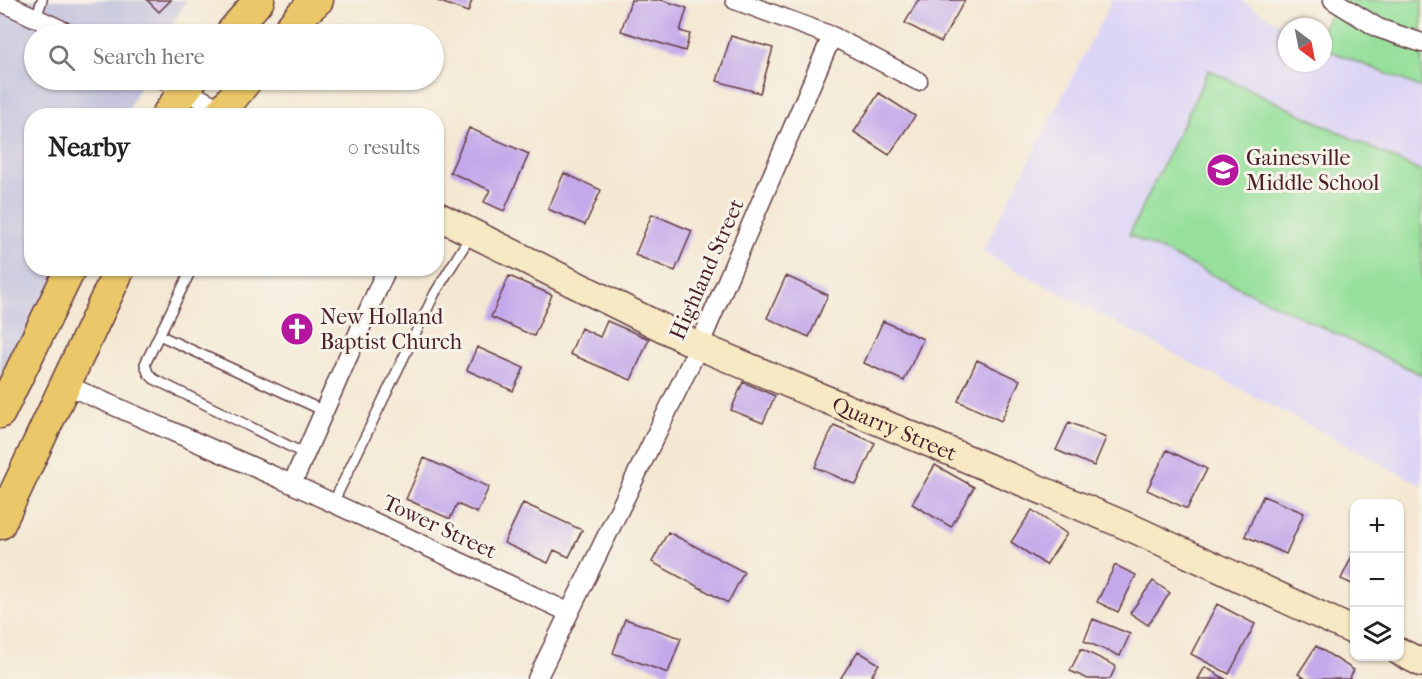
<!DOCTYPE html>
<meta charset="utf-8">
<style>
body{margin:0;font-family:"IM FELL French Canon",serif;background:#f2f2f2;color:#222}
.controls{position:absolute;right:18px;bottom:18px;display:grid;overflow:hidden;border-radius:12px;box-shadow:0 2px 4px #0004}
.controls button{width:54px;height:54px;display:grid;place-items:center;padding:0;border:0;border-bottom:2px solid #e0e0e0;background:#fff;color:#222;font:30px sans-serif}
.compass{position:absolute;left:1278px;top:18px;width:54px;height:54px;border-radius:50%;background:#fff;box-shadow:0 2px 4px #0004;rotate:148deg}
.list{margin:0;padding:0;list-style:none}
h2{display:flex;justify-content:space-between;align-items:center;height:78px;margin:0;padding:0 24px;font-size:26px}
h2 small{font-size:20px;font-weight:400;color:#767676}
.icon{flex:none;width:33px;height:33px;fill:none;stroke:currentColor;stroke-width:2;stroke-linecap:round;stroke-linejoin:round}
.map{position:relative;flex:none;width:1422px;height:679px;overflow:hidden}
.search{position:absolute;background:#fff;box-shadow:0 2px 4px #0004;left:24px;top:24px;width:420px;height:66px;display:flex;align-items:center;gap:15px;box-sizing:border-box;padding:0 21px;border-radius:33px;color:#767676;font-size:22px}
.panel{position:absolute;background:#fff;box-shadow:0 2px 4px #0004;left:24px;top:108px;width:420px;height:168px;border-radius:24px}
.map>svg:first-child{display:block}
</style>
<div class="map">
<svg width="1422" height="679" viewBox="0 0 1422 679">
<rect width="100%" height="100%" fill="#f7f3e8"/>
<filter id="ink" filterUnits="userSpaceOnUse"><feTurbulence type="fractalNoise" baseFrequency=".0167" numOctaves="2"/><feDisplacementMap in="SourceGraphic" scale="12" xChannelSelector="R" yChannelSelector="G"/><feConvolveMatrix kernelMatrix="1 2 1 2 8 2 1 2 1" color-interpolation-filters="sRGB"/></filter>
<filter id="wash" filterUnits="userSpaceOnUse"><feTurbulence type="fractalNoise" baseFrequency=".008" numOctaves="4" result="noise"/><feDisplacementMap in="SourceGraphic" scale="24" xChannelSelector="R" yChannelSelector="G"/><feGaussianBlur stdDeviation="1.35" result="paint"/><feColorMatrix in="noise" values="0 0 0 0 0 0 0 0 0 0 0 0 0 0 0 0 0 1.4 0 .05"/><feComposite in="paint" operator="in"/></filter>
<g filter="url(#wash)">
<rect width="100%" height="100%" fill="#f4e8d3"/>
<!-- built -->
<path fill="#ddd5f6" d="M1112,0H1240L1287,28V63H1323V48L1422,88V485L982,252Z"/>
<!-- industrial -->
<path fill="#c2c1dc" d="M0,0H186L167,34H34V80H142L126,115L32,116V268L62,269L0,415Z"/>
<!-- green -->
<path fill="#96e09b" stroke="#708063" stroke-width="1.5" d="M1338,0H1422V88L1323,48V27Z
M1209,70L1422,172V375L1129,235Z"/>
<g id="blocks">
<!-- building -->
<path fill="#c4a9ea" d="M147,0H171L159,12Z
M435,0H472L468,12Z
M631,0H662L687,8L680,31L690,34L685,51L621,31Z
M918,0H965L941,42L905,23Z
M731,36L773,48L760,93L717,81Z
M879,93L915,116L889,155L854,132Z
M469,128L529,154L504,211L484,202L490,190L450,172Z
M564,173L601,190L585,225L548,209Z
M652,214L692,231L675,271L635,255Z
M509,276L552,295L534,336L491,317Z
M786,276L828,295L809,337L767,318Z
M607,321L649,339L631,380L570,354L581,328L600,337Z
M883,321L923,339L904,381L864,363Z
M477,347L524,368L513,391L467,370Z
M977,360L1020,380L1001,421L958,401Z
M743,382L775,396L763,423L731,410Z
M1069,422L1106,438L1094,466L1056,450Z
M834,425L875,443L856,485L815,467Z
M1167,450L1207,469L1187,509L1147,490Z
M424,458L489,487L477,513L457,504L450,519L406,499Z
M935,465L974,487L951,527L912,504Z
M1263,496L1304,513L1286,554L1245,536Z
M523,503L582,530L569,557L554,550L548,563L504,543Z
M1032,510L1067,534L1046,565L1011,542Z
M668,532L744,572L728,603L652,562Z
M1354,552V585L1341,579Z
M1115,565L1136,575L1118,612L1097,602Z
M1153,581L1170,593L1148,625L1130,613Z
M1217,604L1255,624L1229,674L1191,654Z
M625,619L681,638L668,673L613,653Z
M1093,619L1130,634L1120,656L1084,641Z
M1316,646L1354,670L1349,679H1306L1298,674Z
M1081,649L1116,666L1110,679H1088L1070,671Z
M858,651L879,664L872,675L879,679H840Z
M1205,667L1225,679H1198Z"/>
</g>
</g>
<g filter="url(#ink)">
<use href="#blocks" fill-opacity="0" stroke="#643d44" stroke-width="1.5"/>
<g fill="none" stroke-linecap="round" stroke-linejoin="round">
<defs>
<path id="lane" d="M36,18L42,0
M192,268L145,364L148,373L154,379L305,454
M159,335L324,411
M333,503L435,293L471,235"/>
<path id="street" d="M735,0L832,36L918,81
M1333,0L1378,28L1422,43
M0,1L70,34
M165,80L222,110
M64,384L292,484L568,612
M292,484L387,268
M537,679L699,346L832,36"/>
<g id="secondary">
<path id="s1" d="M436,215L699,346L1134,529L1354,631"/>
<path d="M1400,652L1422,663"/>
</g>
<path id="primary" d="M230,34L259,0
M285,34L301,15L318,0
M166,116L192,80
M218,116L247,80
M0,413L71,268
M0,524L120,268"/>
</defs>
<!-- lane casing -->
<use href="#lane" stroke="#643d44" stroke-width="12"/>
<!-- street casing -->
<use href="#street" stroke="#643d44" stroke-width="21"/>
<!-- secondary casing -->
<use href="#secondary" stroke="#643d44" stroke-width="30"/>
<!-- primary casing -->
<use href="#primary" stroke="#643d44" stroke-width="33"/>
<!-- lane -->
<use href="#lane" stroke="#fff" stroke-width="9"/>
<!-- street -->
<use href="#street" stroke="#fff" stroke-width="18"/>
<!-- secondary -->
<use href="#secondary" stroke="#f7e9c3" stroke-width="27"/>
<!-- primary -->
<use href="#primary" stroke="#eac769" stroke-width="30"/>
</g>
</g>
<!-- icons -->
<defs>
<symbol id="school-disc" viewBox="-11 -11 22 22"><circle r="9.5" fill="#b5179e" stroke="#f7f3e8"/><path d="M0-5L7-2L0 1L-7-2ZM-4 1L0 2.5L4 1V4Q0 6-4 4Z" fill="#fff"/></symbol>
<symbol id="church-disc" viewBox="-11 -11 22 22"><circle r="9.5" fill="#b5179e" stroke="#f7f3e8"/><path d="M-1.2-6h2.4v3.5h3.3v2.4h-3.3V6h-2.4V-.1h-3.3v-2.4h3.3Z" fill="#fff"/></symbol>
</defs>
<g fill-rule="evenodd">
<use href="#school-disc" x="1204" y="151" width="38" height="38"/>
<use href="#church-disc" x="278" y="310" width="38" height="38"/>
</g>
<g text-anchor="middle" stroke-width="6" stroke-linejoin="round" paint-order="stroke">
<!-- poi labels -->
<g font-size="22" fill="#4a1f2b" stroke="#f7f3e8" text-anchor="start">
<text x="1246" y="165">Gainesville<tspan x="1246" dy="25">Middle School</tspan></text>
<text x="320" y="324">New Holland<tspan x="320" dy="25">Baptist Church</tspan></text>
</g>
<!-- street labels -->
<g font-size="22" fill="#4a1f2b" stroke="#f7f3e8">
<text transform="translate(706 269) rotate(-66)" y="8">Highland Street</text>
<text dy="8" stroke="none"><textPath href="#s1" startOffset="506">Quarry Street</textPath></text>
<text transform="translate(440 526) rotate(25)" y="8">Tower Street</text>
</g>
</g>
</svg>
<div class="controls">
<button>+</button>
<button>−</button>
<button><svg class="icon" aria-label="layers" viewBox="0 0 24 24"><path d="M12 4l9 5-9 5-9-5zM3 14l9 5 9-5"/></svg></button>
</div>
<svg class="compass" viewBox="-18 -18 36 36"><path d="M0-13l5 13h-10z" fill="#e53935"/><path d="M0 13l5-13h-10z" fill="#767676"/></svg>
<div class="search"><svg class="icon" aria-label="search" viewBox="0 0 24 24"><circle cx="10" cy="10" r="6"/><path d="M15 15l6 6"/></svg>Search here</div>
<section class="panel">
<h2>Nearby<small>0 results</small></h2>
<ul class="list">
</ul>
</section>
</div>
